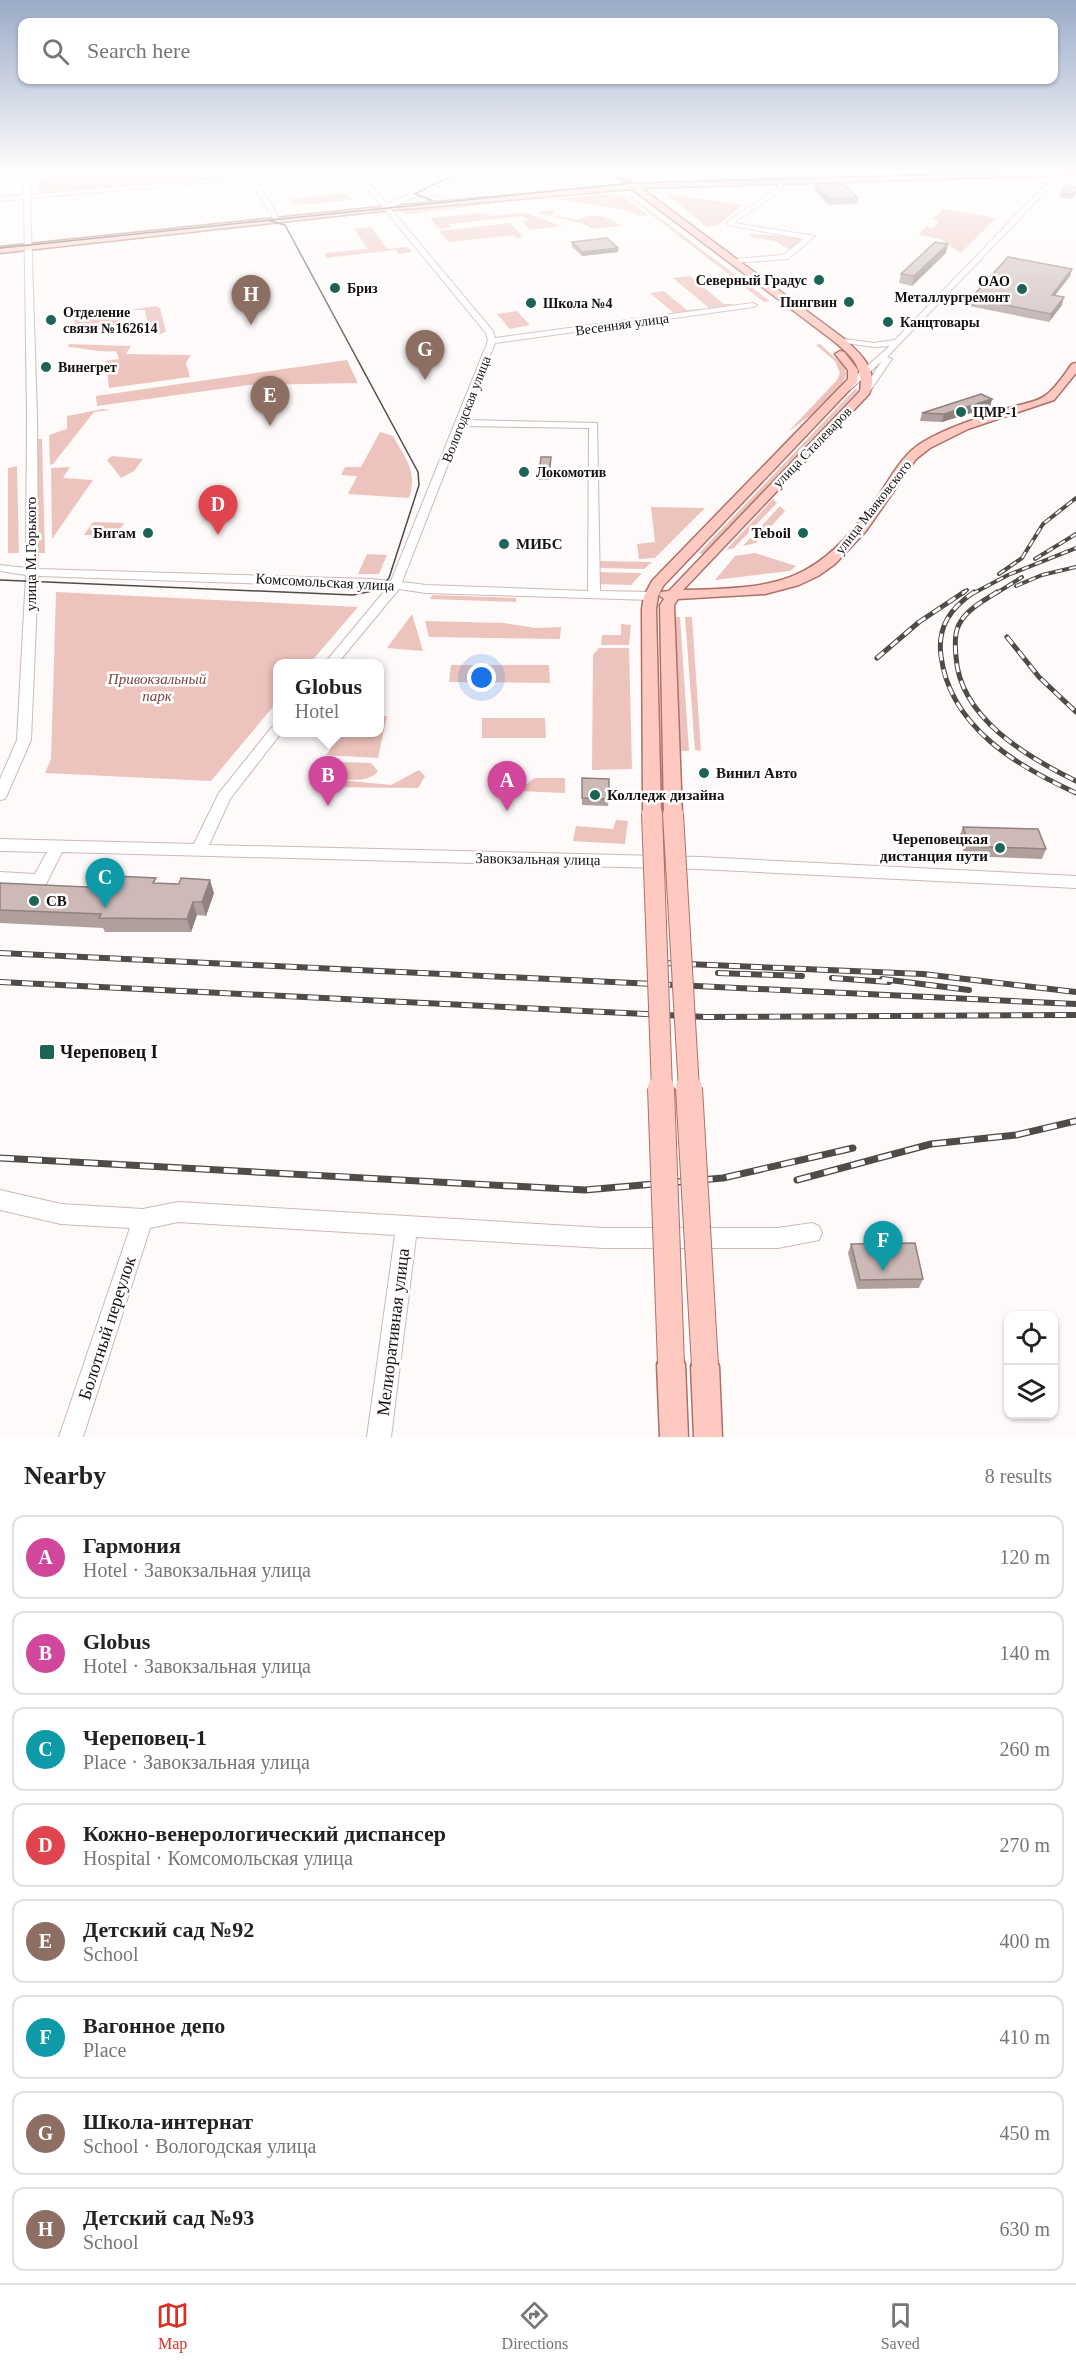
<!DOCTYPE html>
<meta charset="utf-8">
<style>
body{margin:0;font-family:Georgia,serif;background:#f6f6f6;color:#222}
.controls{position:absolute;right:18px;bottom:18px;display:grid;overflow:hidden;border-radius:12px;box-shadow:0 2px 4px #0004}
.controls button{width:54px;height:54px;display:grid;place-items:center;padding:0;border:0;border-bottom:2px solid #e0e0e0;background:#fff;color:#222;font:30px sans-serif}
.you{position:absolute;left:482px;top:678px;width:21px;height:21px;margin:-15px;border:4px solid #fff;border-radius:50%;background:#1a73e8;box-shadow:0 0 0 9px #1a73e833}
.badge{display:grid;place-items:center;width:39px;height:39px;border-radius:50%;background:#d93025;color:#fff;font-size:20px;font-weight:700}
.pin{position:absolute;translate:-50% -50px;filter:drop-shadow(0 2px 3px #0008)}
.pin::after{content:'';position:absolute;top:32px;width:21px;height:18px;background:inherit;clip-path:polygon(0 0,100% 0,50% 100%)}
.popup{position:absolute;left:273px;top:659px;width:111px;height:78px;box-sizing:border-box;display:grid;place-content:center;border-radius:12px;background:#fff;filter:drop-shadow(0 2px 4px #0005);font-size:20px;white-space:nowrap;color:#767676}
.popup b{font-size:22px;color:#222}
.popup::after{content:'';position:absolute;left:50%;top:100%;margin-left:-12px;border:12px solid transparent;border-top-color:#fff}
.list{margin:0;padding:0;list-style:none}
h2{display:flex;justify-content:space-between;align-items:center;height:78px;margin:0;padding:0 24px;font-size:26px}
h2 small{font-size:20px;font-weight:400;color:#767676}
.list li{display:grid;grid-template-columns:39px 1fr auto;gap:18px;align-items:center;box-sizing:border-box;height:84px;margin:0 12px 12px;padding:0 12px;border:2px solid #e0e0e0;border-radius:12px}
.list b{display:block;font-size:22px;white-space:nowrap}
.list p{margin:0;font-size:20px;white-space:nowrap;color:#767676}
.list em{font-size:20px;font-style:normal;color:#767676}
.icon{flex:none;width:33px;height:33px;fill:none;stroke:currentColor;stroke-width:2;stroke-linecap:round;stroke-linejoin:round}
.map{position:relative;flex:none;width:1076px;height:1437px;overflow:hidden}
.search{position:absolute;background:#fff;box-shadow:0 2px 4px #0004;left:18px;right:18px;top:18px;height:66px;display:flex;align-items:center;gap:15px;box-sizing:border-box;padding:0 21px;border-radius:12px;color:#767676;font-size:22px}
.sheet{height:846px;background:#fff}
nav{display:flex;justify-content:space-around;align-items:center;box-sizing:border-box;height:84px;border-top:2px solid #e0e0e0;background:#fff;font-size:16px;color:#767676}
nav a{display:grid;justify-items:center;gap:3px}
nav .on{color:#d93025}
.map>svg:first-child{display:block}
</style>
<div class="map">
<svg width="1076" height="1437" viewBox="0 0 1076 1437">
<rect width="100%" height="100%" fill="#fffafa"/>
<!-- green -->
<path fill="#edc3bd" d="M39,170H225L228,177L160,184L219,181L38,197L40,180L46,179L45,176H41Z
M345,193L352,200L302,205L294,203L291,199Z
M604,194L623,196L649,216L638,215L626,210L554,199Z
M667,194L743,205L718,225L707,227Z
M629,197H632L770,301L764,302Z
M495,202L496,203L405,215L401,210Z
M944,209L996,218L961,253L940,239L919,235L926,227L933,228L939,221L932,219Z
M548,210L556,211L551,215L579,220C593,211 608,217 621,226L592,229L584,224L538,213Z
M523,212L562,226L530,230L522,221H528L523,216L449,224L451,227L438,229L430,218L480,213L493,216Z
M509,223L524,237L517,238L514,235L449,242L439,231Z
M371,227L387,249L408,247L412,252L399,254L395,250L326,258L324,253L368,249L354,229Z
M748,234L807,237L790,250L776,241L754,238Z
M690,276L724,304H732L736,306L710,309L673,278Z
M664,291L687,310L698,309L700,311L675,314L650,293Z
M156,306L160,308L166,332L157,335L137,336L149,334L145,310H129Z
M517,311L530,325L510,329L497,314Z
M119,312L122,333H76L74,320L83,319L82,316Z
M68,344L131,346L126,354L191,355L186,363L190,377L109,388L106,361L119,359L116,351C100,353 85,348 69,347Z
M820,344L844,366L846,374L843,382L811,415L788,432L837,380L840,373L835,361L816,345Z
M347,360L358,383L249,385L97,406L96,396Z
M855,389L858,390L703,554L699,553Z
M103,409L110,410L94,412L53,464L50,465L49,435L67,429V416Z
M380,432L393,436C406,460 418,471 409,498L348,494L357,476L341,475L345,467H361Z
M38,439H42L45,553H38L36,442Z
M112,456L143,459L134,471L121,478L107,460Z
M17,466L19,553H8V468Z
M70,467L63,478L93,480L52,539L51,468Z
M773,499L777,503L734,548L726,550Z
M780,506L785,511L756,543L743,546Z
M651,507L705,508L655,558L639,559L637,544L655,542Z
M93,522L124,523L115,536L84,535Z
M755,553L796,566L790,571L715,580L735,556Z
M367,554L387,555L379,574H358Z
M598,561L652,562L644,569L598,568Z
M597,572L642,573L631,585L597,584Z
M56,592L358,607L310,663L277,664V702L211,781L45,773L51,759Z
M432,595L516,598V602L430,599Z
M412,614L423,651L387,648Z
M671,617H680L689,751H679Z
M685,617H692L701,751L695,750Z
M425,621L504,623L536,628L561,627L560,639L429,637Z
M621,624L631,625L629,645H601L602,635H621Z
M599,648H629L632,769L592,770L593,655Z
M451,665H549L550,683L449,682Z
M379,716H387L378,758L326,755L342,733L379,732Z
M482,718H545L546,738H482Z
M341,762L371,763L378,771C371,783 342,781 331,775L330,770L333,766Z
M419,770L425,776L418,788L316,787L312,782L320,778L391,785Z
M534,778H565V793L518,791Z
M616,820L628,821L625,844L573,841L576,826L613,829Z"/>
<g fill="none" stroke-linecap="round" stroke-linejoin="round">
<defs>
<path id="minor" d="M23,170H29L30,195L247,176L245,170H251L280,220L275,221L249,179L30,198L37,415L38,569L371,579L391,581L488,341L486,333L385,210H379L382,206L352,170H358L387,204L466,170H473L422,194L442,198V200H425L417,196L390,208L493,331L495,338L753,303L757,305L753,307L495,343L465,420L597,423L600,591L651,592L657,596L651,600L426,593L399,589L337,664H324L387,588L38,576L31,740L7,795L5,799L0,800V779L17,740L26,575L0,571V565L26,568L27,415L24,199L0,201V197L23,195ZM463,426L589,428L588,591L426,585L402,582Z
M797,170H803L794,177H790V175Z
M1054,172L1059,173L1052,185L887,357L892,359L868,394L861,392L882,361L850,390H844V386L890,346L874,347L839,342H836V338L874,343L895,340L1047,183Z
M778,179L785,186L780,191L734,223L815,236L788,259L732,263L731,261L735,259L783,255L804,239L728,225V221L776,189L779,186L775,181Z
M277,725V732H282L230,799L209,845L700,857L1076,876V888L700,869L62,852L46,884L40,886L0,884V872L35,874L47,852L0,851V839L194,844L219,793L272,727Z
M0,1190L61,1204L143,1209L178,1202L604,1228H778L812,1223L819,1226L822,1233L819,1240L778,1248H604L416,1237L391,1437H367L395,1235L178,1222L150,1228L83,1437H59L130,1228L61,1224L0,1210Z"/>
<path id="major" d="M609,170H616L635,184L1076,171V175L641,188L843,338C859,352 880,370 869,394L683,590C783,588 817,583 877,498C890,479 902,454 923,442C950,426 982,417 1012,407C1022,404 1038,402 1046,395C1056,388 1065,373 1072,364L1076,363V373L1054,400L968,429L930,448L916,459L866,531L835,564L818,576L799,585L765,594L678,599L674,605L682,814L679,819L673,821L667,819L664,814L660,605L664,599L659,595L661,592L669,591L860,391C864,368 852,356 835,342L632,189L381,211L0,253V247L381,207L627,185Z
M840,351L844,352L858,370L857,382L663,586L658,596L656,609L661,813L658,818L652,820L646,818L643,813L642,609L644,596L652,581L848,379V370L835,354Z
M671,1350L681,1354L685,1364L688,1437H660L657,1364L661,1354Z
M705,1352L715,1356L719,1366L722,1437H694L691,1366L695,1356Z"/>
</defs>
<!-- minor casing -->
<use href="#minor" stroke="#ccb9b6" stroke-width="2"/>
<!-- major casing -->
<use href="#major" stroke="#ac7168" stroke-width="3"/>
<!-- minor -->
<use href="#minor" fill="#fff" fill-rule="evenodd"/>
<!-- major -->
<use href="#major" fill="#fec9c1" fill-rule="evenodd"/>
<!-- tram -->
<path stroke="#504b49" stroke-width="1.5" d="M607,170L616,177L631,182
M431,200L415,194L463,170
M0,248L630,183L1076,170
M0,580L353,595L377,590L389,578L419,485L418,472L285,225L271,221"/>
<defs>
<path id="rail-far3" d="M1035,559L1076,534
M999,574L1022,558L1043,524L1076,498
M1016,586L1042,575L1076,567
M962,594L967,590
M972,594L1008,575L1076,548
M995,594L1022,577"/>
<path id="rail-far2" d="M974,592C951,608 937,626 941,656C950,727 1017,766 1076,793
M997,592C985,600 969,608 961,621C954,631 955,645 956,657C960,718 1027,757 1076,781
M1007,637L1039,677L1076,712
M877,658L919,622L964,592"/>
<path id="rail-far1" d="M0,953L1076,1004
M663,963L923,974L1076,992
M718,973L802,976
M832,978L889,982
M882,979L969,990
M0,982L706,1017L1076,1015"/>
<path id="rail" d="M0,1158L585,1190L723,1178L853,1148
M797,1180L931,1144L1016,1135L1076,1121"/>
</defs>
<!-- rail-far3 casing -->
<use href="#rail-far3" stroke="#504b49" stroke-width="4"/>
<!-- rail-far2 casing -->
<use href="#rail-far2" stroke="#504b49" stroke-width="5"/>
<!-- rail-far1 casing -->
<use href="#rail-far1" stroke="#504b49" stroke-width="6"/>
<!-- rail casing -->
<use href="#rail" stroke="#504b49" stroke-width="7"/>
<!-- rail-far3 -->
<use href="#rail-far3" stroke="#fff" stroke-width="2" stroke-dasharray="7" stroke-linecap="butt"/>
<!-- rail-far2 -->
<use href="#rail-far2" stroke="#fff" stroke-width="3" stroke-dasharray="9" stroke-linecap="butt"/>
<!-- rail-far1 -->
<use href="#rail-far1" stroke="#fff" stroke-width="4" stroke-dasharray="11" stroke-linecap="butt"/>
<!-- rail -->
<use href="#rail" stroke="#fff" stroke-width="4.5" stroke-dasharray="14" stroke-linecap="butt"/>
<defs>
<path id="major-bridge-far1" d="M652,813L662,1090
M673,814L689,1090"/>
<path id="major-bridge" d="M661,1088L671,1364
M689,1088L705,1366"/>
</defs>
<!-- major-bridge-far1 casing -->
<use href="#major-bridge-far1" stroke="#ac7168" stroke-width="22" stroke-linecap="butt"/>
<!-- major-bridge casing -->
<use href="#major-bridge" stroke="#ac7168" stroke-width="28" stroke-linecap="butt"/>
<!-- major-bridge-far1 -->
<use href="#major-bridge-far1" stroke="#fec9c1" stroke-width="20"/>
<!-- major-bridge -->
<use href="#major-bridge" stroke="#fec9c1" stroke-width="26"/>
</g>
<!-- wall -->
<path fill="#b0a09d" d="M816,185L858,198L857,204L828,205L815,191Z
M1061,193L1076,194L1072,199L1060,197Z
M572,242L618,252L582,256L572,247Z
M946,253L912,286L899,283L901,274Z
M1072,269L1070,276L1055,295L1062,305L1049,322L969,306L971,298Z
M992,399L990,407L942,422L920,421L922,413Z
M551,457L549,480H539V474Z
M582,778L609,799L608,806L582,805Z
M963,827L1046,849L1042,859L965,856L959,837Z
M0,883L109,888L158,883L214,893L206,916L197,915L191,932H105L103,928L0,923Z
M851,1244L923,1279L919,1288L857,1289L848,1253Z"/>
<!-- shaded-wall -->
<path fill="#908280" d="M948,244L946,253L912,286L914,276Z
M618,248V252L582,256V252Z
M1072,269L1070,276L1050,302L1052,295Z
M1064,297L1062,305L1049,322L1051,314Z
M992,399L990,407L942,422L944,414Z
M210,880L214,893L206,916L202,902Z
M193,902L197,915L191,932L187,919Z"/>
<!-- building -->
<path fill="#cdbab7" stroke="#908280" stroke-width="1.5" d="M844,184L858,198L829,199L816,185Z
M1067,185L1076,187V192L1074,195L1061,193Z
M607,238L618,248L582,252L572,242Z
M935,242L948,244L914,276L901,274Z
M1008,257L1072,269L1052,295L1064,297L1051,314L971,298Z
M981,394L992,399L944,414L922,413Z
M541,457H551L549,475L539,474Z
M582,778L609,779V799L582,798Z
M963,827L1038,829L1046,849L969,846Z
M114,876L156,878L153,883L179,884L181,878L210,880L202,902H193L187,919L99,918L101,914L0,910V883L109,888Z
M915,1243L923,1279L860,1280L851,1244Z"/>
<!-- sky -->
<linearGradient id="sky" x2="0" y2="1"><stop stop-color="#9aabc7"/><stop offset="0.46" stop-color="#fffdfd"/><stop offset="1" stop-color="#fffdfd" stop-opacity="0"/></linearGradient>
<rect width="1076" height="371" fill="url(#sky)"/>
<!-- markers -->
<g fill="#1d6457" stroke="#fff" stroke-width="2">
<circle cx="819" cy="280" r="6"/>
<circle cx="335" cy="288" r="6"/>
<circle cx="1022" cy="289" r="6"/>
<circle cx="849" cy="302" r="6"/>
<circle cx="531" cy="303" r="6"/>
<circle cx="51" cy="320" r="6"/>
<circle cx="888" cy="322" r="6"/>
<circle cx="46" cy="367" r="6"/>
<circle cx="961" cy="412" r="6"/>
<circle cx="524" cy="472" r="6"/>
<circle cx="148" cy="533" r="6"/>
<circle cx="803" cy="533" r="6"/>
<circle cx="504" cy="544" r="6"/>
<circle cx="704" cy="773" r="6"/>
<circle cx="595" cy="795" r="6"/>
<circle cx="1000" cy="848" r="6"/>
<circle cx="34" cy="901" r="6"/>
<rect x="39" y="1044" width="16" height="16" rx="3"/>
</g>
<g text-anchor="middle" stroke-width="5" stroke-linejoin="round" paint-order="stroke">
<!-- far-poi labels -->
<g font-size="14" font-weight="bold" fill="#17110f" stroke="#fff" text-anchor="start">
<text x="807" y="285" text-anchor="end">Северный Градус</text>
<text x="1010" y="286" text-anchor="end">OAO<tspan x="1010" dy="16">Металлургремонт</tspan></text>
<text x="347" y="293">Бриз</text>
<text x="837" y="307" text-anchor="end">Пингвин</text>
<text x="543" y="308">Школа №4</text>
<text x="63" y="317">Отделение<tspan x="63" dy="16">связи №162614</tspan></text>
<text x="900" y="327">Канцтовары</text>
<text x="58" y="372">Винегрет</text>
<text x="973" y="417">ЦМР-1</text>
<text x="536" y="477">Локомотив</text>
</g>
<!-- far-street labels -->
<g font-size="14" fill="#17110f" stroke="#fff">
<text transform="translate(622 324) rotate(-8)" y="5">Весенняя улица</text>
<text transform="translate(466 409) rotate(-69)" y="5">Вологодская улица</text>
<text transform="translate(812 447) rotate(-46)" y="5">улица Сталеваров</text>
<text transform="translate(873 507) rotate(-52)" y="5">улица Маяковского</text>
</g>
<!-- poi labels -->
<g font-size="15" font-weight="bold" fill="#17110f" stroke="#fff" text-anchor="start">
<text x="136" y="538" text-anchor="end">Бигам</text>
<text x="791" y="538" text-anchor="end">Teboil</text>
<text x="516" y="549">МИБС</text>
<text x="716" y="778">Винил Авто</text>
<text x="607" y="800">Колледж дизайна</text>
<text x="988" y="844" text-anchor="end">Череповецкая<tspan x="988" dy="17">дистанция пути</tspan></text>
<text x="46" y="906">СВ</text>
</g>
<!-- street labels -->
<g font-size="15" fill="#17110f" stroke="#fff">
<text transform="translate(31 554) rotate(-90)" y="5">улица М.Горького</text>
<text transform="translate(325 582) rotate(3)" y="5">Комсомольская улица</text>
<text transform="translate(538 859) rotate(1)" y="5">Завокзальная улица</text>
</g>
<!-- park labels -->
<g font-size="15" font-style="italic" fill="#7c443c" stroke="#fff">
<text x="157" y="684">Привокзальный<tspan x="157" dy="17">парк</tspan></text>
</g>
<!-- near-poi labels -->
<g font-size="18" font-weight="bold" fill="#17110f" stroke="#fff" text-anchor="start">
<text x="60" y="1058">Череповец I</text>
</g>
<!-- near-street labels -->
<g font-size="18" fill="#17110f" stroke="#fff">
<text transform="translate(107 1328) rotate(-72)" y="6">Болотный переулок</text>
<text transform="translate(393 1332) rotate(-83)" y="6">Мелиоративная улица</text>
</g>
</g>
</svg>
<div class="controls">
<button><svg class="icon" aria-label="locate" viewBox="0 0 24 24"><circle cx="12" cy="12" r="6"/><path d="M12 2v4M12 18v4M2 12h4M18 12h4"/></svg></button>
<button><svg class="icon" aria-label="layers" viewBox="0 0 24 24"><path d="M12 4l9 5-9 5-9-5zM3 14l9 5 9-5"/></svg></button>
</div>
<div class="you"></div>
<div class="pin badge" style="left:507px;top:811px;background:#d1479c">A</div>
<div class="pin badge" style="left:328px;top:806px;background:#d1479c">B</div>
<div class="popup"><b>Globus</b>Hotel</div>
<div class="pin badge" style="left:105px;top:908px;background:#0f9aa8">C</div>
<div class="pin badge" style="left:218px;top:535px;background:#e0444e">D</div>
<div class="pin badge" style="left:270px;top:426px;background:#8d6e63">E</div>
<div class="pin badge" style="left:883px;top:1271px;background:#0f9aa8">F</div>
<div class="pin badge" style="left:425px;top:380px;background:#8d6e63">G</div>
<div class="pin badge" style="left:251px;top:325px;background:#8d6e63">H</div>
<div class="search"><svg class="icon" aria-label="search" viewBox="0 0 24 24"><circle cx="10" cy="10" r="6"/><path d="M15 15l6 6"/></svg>Search here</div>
</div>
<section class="sheet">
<h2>Nearby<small>8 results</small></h2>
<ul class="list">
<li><span class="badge" style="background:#d1479c">A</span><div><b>Гармония</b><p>Hotel · Завокзальная улица</p></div><em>120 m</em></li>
<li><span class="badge" style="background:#d1479c">B</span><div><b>Globus</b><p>Hotel · Завокзальная улица</p></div><em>140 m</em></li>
<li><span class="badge" style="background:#0f9aa8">C</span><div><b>Череповец-1</b><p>Place · Завокзальная улица</p></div><em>260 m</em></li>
<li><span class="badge" style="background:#e0444e">D</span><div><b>Кожно-венерологический диспансер</b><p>Hospital · Комсомольская улица</p></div><em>270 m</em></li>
<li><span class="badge" style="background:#8d6e63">E</span><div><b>Детский сад №92</b><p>School</p></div><em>400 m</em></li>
<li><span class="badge" style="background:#0f9aa8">F</span><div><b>Вагонное депо</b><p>Place</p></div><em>410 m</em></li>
<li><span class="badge" style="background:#8d6e63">G</span><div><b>Школа-интернат</b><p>School · Вологодская улица</p></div><em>450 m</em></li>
<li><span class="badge" style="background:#8d6e63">H</span><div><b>Детский сад №93</b><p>School</p></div><em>630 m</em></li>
</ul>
</section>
<nav>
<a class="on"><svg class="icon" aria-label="map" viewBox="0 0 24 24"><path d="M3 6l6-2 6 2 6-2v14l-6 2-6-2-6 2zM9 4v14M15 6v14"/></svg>Map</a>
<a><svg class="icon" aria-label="directions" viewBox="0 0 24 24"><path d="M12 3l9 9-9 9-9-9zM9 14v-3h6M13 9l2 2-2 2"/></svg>Directions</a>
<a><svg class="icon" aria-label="saved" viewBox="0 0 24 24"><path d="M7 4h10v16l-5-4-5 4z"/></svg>Saved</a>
</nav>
